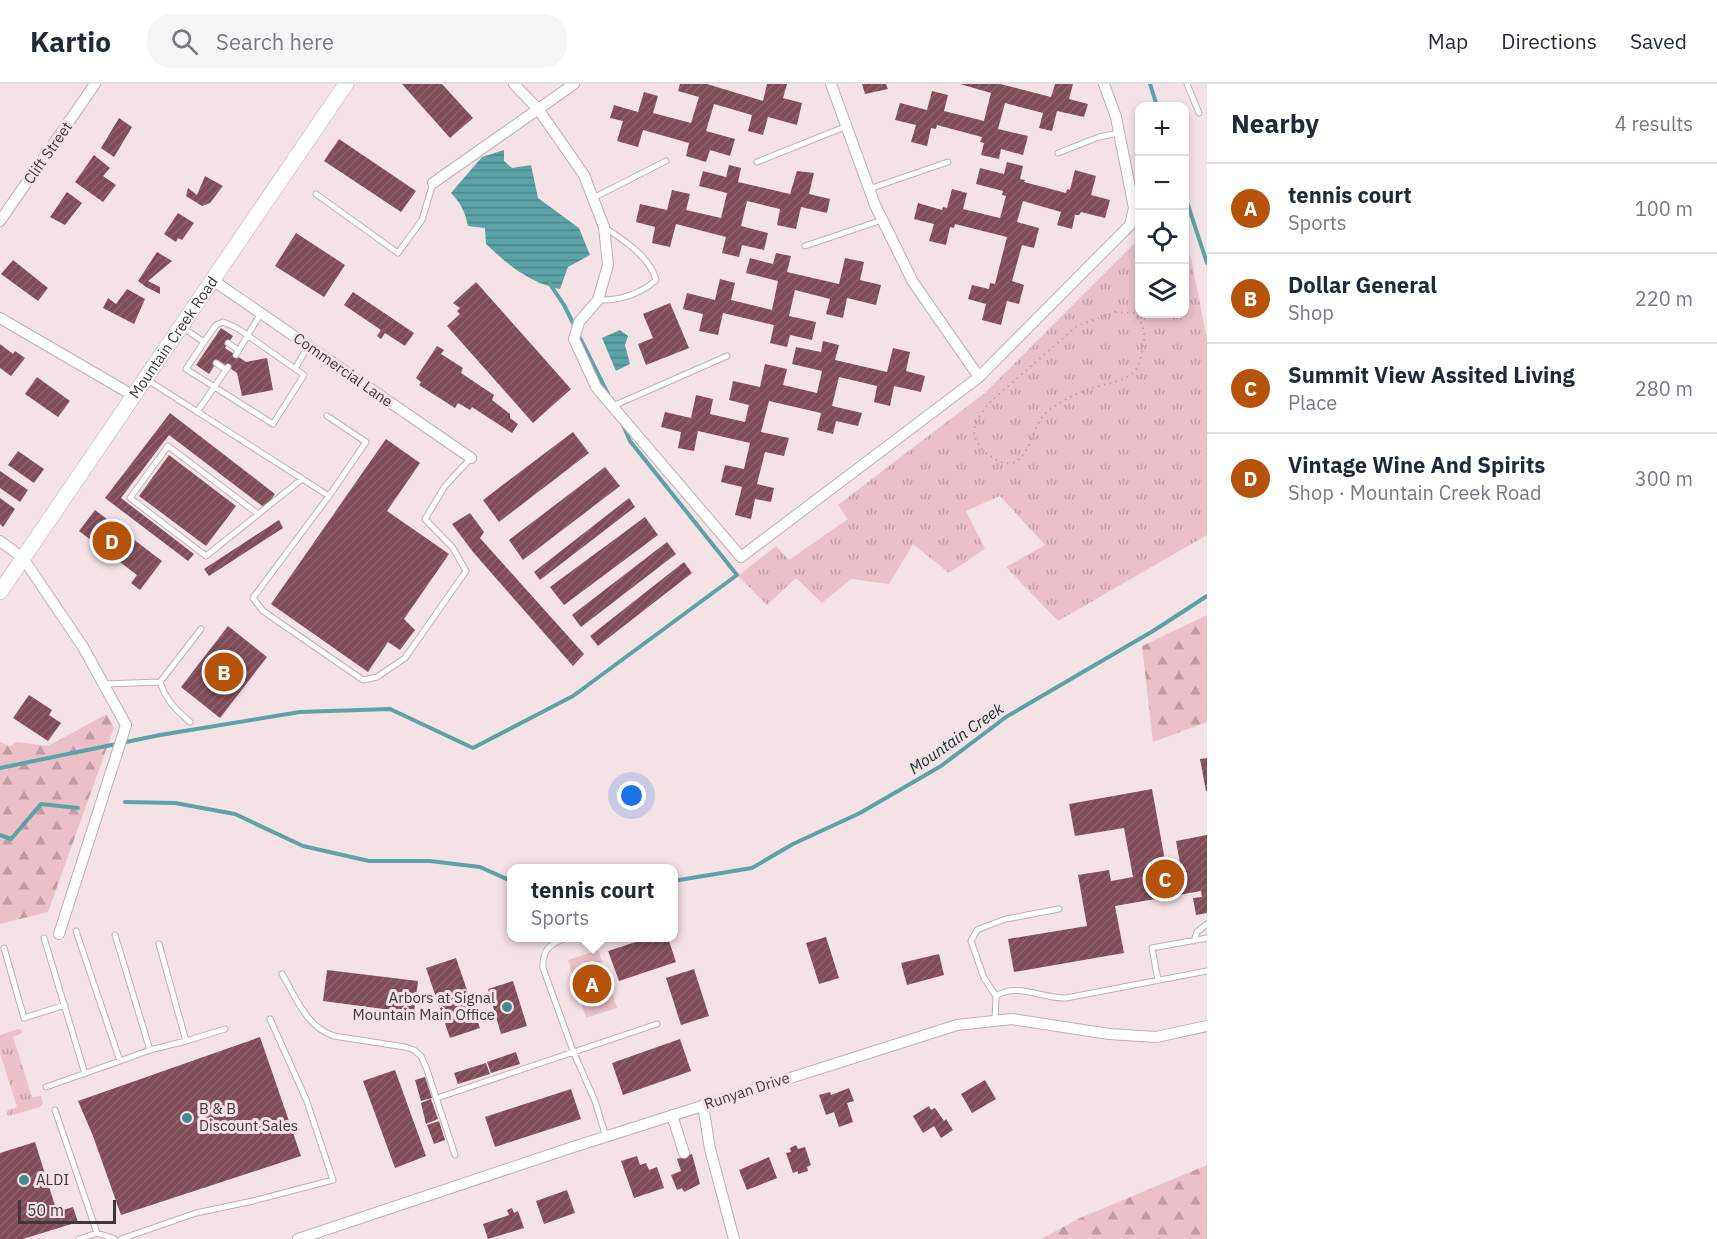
<!DOCTYPE html>
<meta charset="utf-8">
<style>
body{margin:0;font-family:"IBM Plex Sans",sans-serif;background:#f6f6f7;color:#1f2937}
.controls{position:absolute;right:18px;top:18px;display:grid;overflow:hidden;border-radius:12px;box-shadow:0 3px 9px #0003}
.controls button{width:54px;height:54px;display:grid;place-items:center;padding:0;border:0;border-bottom:2px solid #e0e1e3;background:#fff;color:#1f2937;font:30px sans-serif}
.scale{position:absolute;left:18px;bottom:15px;width:98px;box-sizing:border-box;padding-left:6px;border:3px solid #3f3839;border-top:0;font-size:16px;line-height:21px;white-space:nowrap;color:#3f3839;-webkit-text-stroke:4px #f5e2e6;paint-order:stroke}
.you{position:absolute;left:632px;top:712px;width:21px;height:21px;margin:-15px;border:4px solid #fff;border-radius:50%;background:#1a73e8;box-shadow:0 0 0 9px #1a73e833}
.badge{display:grid;place-items:center;width:39px;height:39px;border-radius:50%;background:#b45309;color:#fff;font-size:20px;font-weight:700}
.pin{position:absolute;translate:-50% -50%;border:3px solid #fff;box-shadow:0 2px 6px #0006}
.popup{position:absolute;left:507px;top:780px;width:171px;height:78px;box-sizing:border-box;display:grid;place-content:center;border-radius:12px;background:#fff;filter:drop-shadow(0 2px 4px #0005);font-size:20px;white-space:nowrap;color:#747a83}
.popup b{font-size:22px;color:#1f2937}
.popup::after{content:'';position:absolute;left:50%;top:100%;margin-left:-12px;border:12px solid transparent;border-top-color:#fff}
.list{margin:0;padding:0;list-style:none}
h2{display:flex;justify-content:space-between;align-items:center;height:78px;margin:0;padding:0 24px;font-size:26px}
h2 small{font-size:20px;font-weight:400;color:#747a83}
.list li{display:grid;grid-template-columns:39px 1fr auto;gap:18px;align-items:center;box-sizing:border-box;height:90px;padding:0 24px;border-top:2px solid #e0e1e3}
.list b{display:block;font-size:22px;white-space:nowrap}
.list p{margin:0;font-size:20px;white-space:nowrap;color:#747a83}
.list em{font-size:20px;font-style:normal;color:#747a83}
.icon{flex:none;width:33px;height:33px;fill:none;stroke:currentColor;stroke-width:2;stroke-linecap:round;stroke-linejoin:round}
.map{position:relative;flex:none;width:1207px;height:1155px;overflow:hidden}
header{display:flex;align-items:center;gap:36px;box-sizing:border-box;height:84px;padding:0 30px;background:#fff;border-bottom:2px solid #e0e1e3}
header strong{font-size:28px}
nav{display:flex;gap:33px;margin-inline-start:auto;font-size:21px}
.search{width:420px;height:54px;background:#f6f6f7;display:flex;align-items:center;gap:15px;box-sizing:border-box;padding:0 21px;border-radius:24px;color:#747a83;font-size:22px}
main{display:flex}
aside{flex:1;background:#fff}
.map>svg:first-child{display:block}
</style>
<header>
<strong>Kartio</strong>
<div class="search"><svg class="icon" aria-label="search" viewBox="0 0 24 24"><circle cx="10" cy="10" r="6"/><path d="M15 15l6 6"/></svg>Search here</div>
<nav><a>Map</a><a>Directions</a><a>Saved</a></nav>
</header>
<main>
<div class="map">
<svg width="1207" height="1155" viewBox="0 0 1207 1155">
<defs>
<pattern id="grass-tufts" width="24" height="20" patternUnits="userSpaceOnUse" patternTransform="scale(1.5)"><rect width="24" height="20" fill="#ebc0c8"/><path d="M3 7l-1-3M5 7V3M7 7l1-3M15 17l-1-3M17 17v-4M19 17l1-3" fill="none" stroke="#c09da3"/></pattern>
<pattern id="forest-firs" width="22" height="20" patternUnits="userSpaceOnUse" patternTransform="scale(1.5)"><rect width="22" height="20" fill="#ebc0c8"/><path d="M5 1l3.5 6h-7zM16 11l3.5 6h-7z" fill="#c09da3"/></pattern>
<pattern id="water-rules" width="6" height="5" patternUnits="userSpaceOnUse" patternTransform="scale(1.5)"><rect width="6" height="5" fill="#5ca3a7"/><path d="M0 2.5h6" fill="none" stroke="#4d8689"/></pattern>
<pattern id="building-hatch" width="6" height="6" patternUnits="userSpaceOnUse" patternTransform="scale(1.5)"><rect width="6" height="6" fill="#804c58"/><path d="M-1 1l2-2M0 6l6-6M5 7l2-2" fill="none" stroke="#8e646e"/></pattern>
</defs>
<rect width="100%" height="100%" fill="#f5e2e6"/>
<!-- grass -->
<path fill="url(#grass-tufts)" d="M1139,155L1140,230H1184L1185,166L1191,174L1207,255V451L1058,537L1006,483L1045,461L1000,412L966,427L985,465L949,489L913,460L889,500L851,495L822,519L796,494L767,521L738,492L776,462L789,476L848,435L838,421L986,308Z
M18,945H21L22,949L13,953L32,1013L41,1012L43,1020L40,1023L10,1032L7,1031L8,1026L17,1023L0,969V951Z"/>
<!-- forest -->
<path fill="url(#forest-firs)" d="M1207,531V638L1153,658L1142,562Z
M107,630L114,644L48,828L0,840V658L10,662L17,658L48,662Z
M1207,1081V1155H1041L1080,1134Z"/>
<!-- garden -->
<path fill="#ebc0c8" d="M598,866L617,924L586,934L568,876Z"/>
<!-- water -->
<path fill="url(#water-rules)" d="M504,66V77L512,84L531,81L538,114L579,144L590,171L568,183L560,205C530,199 508,181 486,160L485,144L468,142C465,128 461,119 451,109L482,73Z
M620,246L628,252L625,261L630,280L616,287L602,254Z"/>
<g fill="none" stroke-linecap="round" stroke-linejoin="round">
<!-- stream -->
<path stroke="#5ca3a7" stroke-width="4" d="M1150,0L1157,22
M1184,109L1207,179
M550,200L564,221L575,243
M578,250L608,310
M0,684L160,651L300,628L390,625L473,664L573,612L737,491L630,357L623,341
M125,718L175,719L235,730L303,762L369,777H430L480,783L511,797
M0,751L11,755L41,720L78,724
M673,797L752,784L793,760L860,729L941,682L1006,633L1153,547L1207,512"/>
</g>
<!-- building -->
<path fill="url(#building-hatch)" d="M402,0H442L473,34L450,54Z
M680,0H707L763,17L767,0H787L783,14L802,19L797,41L768,33L763,51L748,47L752,31L714,20L706,47L735,55L730,72L710,66L706,78L686,72L689,59L643,46L638,63L617,57L623,37L610,34L614,21L638,28L644,8L658,12L653,29L691,39L699,13L678,7Z
M862,0H886L888,5L865,10Z
M960,0H1000L1051,13L1055,0H1073L1069,15L1088,20L1084,33L1057,27L1052,47L1039,44L1043,29L1005,19L998,45L1028,52L1023,71L1001,65L999,75L981,71L984,59L980,58L982,53L937,41L936,45L931,44L927,62L911,58L916,41L895,36L900,19L927,26L932,7L948,11L944,27L984,37L991,9Z
M119,34L132,43L114,73L101,64Z
M339,55L416,107L401,128L324,77Z
M94,71L110,84L103,92L116,101L103,118L75,98Z
M1007,78L1023,82L1020,95L1025,96L1024,98L1066,109L1067,105L1070,106L1075,86L1096,92L1091,111L1110,116L1105,134L1081,128L1079,131H1075L1072,145L1057,141L1061,128L1023,117L1017,138L1039,144L1034,164L1022,161L1012,197L1024,201L1019,220L1007,217L1001,241L982,236L986,220L968,215L972,201L989,205L990,199L995,200L1007,153L955,140L954,144L950,143L946,161L929,157L934,140L914,135L918,119L942,126L943,123L947,124L952,105L967,109L963,125L1000,134L1006,112L1002,111L1003,107L976,100L980,84L1004,90Z
M729,81L741,84L738,98L790,110L797,87L814,89L809,110L830,115L827,129L801,123L796,145L777,141L780,125L747,117L741,142L768,149L764,166L742,161L739,173L722,169L726,153L676,140L670,163L652,159L655,143L636,138L640,120L667,126L672,106L690,110L686,126L721,134L727,109L699,102L703,87L726,93Z
M205,92L223,102L210,119L202,122L186,112L188,104L197,111Z
M67,108L82,119L65,141L50,133Z
M178,129L194,139L182,156L178,154L176,158L164,150Z
M296,149L345,181L324,213L275,182Z
M157,168L172,177L148,197L160,203V210L146,203L138,197Z
M776,169L791,172L787,188L839,200L845,174L864,178L860,196L881,201L876,221L847,214L843,234L826,230L830,215L795,206L789,232L816,238L812,256L790,251L787,263L770,259L774,241L723,229L718,251L699,247L703,230L683,225L687,209L715,216L720,195L735,199L731,216L772,226L778,197L746,189L750,174L773,180Z
M13,176L48,204L38,217L1,190Z
M476,198L571,305L533,339L447,242L460,230L457,227L460,224L453,219Z
M127,205L145,215L134,240L103,224L108,214L116,220Z
M353,208L414,249L405,262L385,249L381,255L377,252L381,246L344,221Z
M670,219L689,264L646,281L638,260L653,254L643,230Z
M221,244L233,252L225,264L246,278L267,274L273,306L242,312L237,289L218,276L209,290L196,281Z
M823,257L839,261L835,276L887,288L893,264L910,268L906,287L925,292L921,308L894,302L890,322L874,318L877,302L839,293L832,322L862,329L858,342L836,337L833,350L817,346L821,329L769,317L761,348L789,354L784,372L765,368L757,400L774,404L771,418L755,415L751,435L735,431L742,403L721,398L725,381L744,385L750,359L698,347L694,367L678,364L681,348L661,343L665,328L691,334L696,311L713,315L710,330L745,338L749,321L729,316L733,297L760,303L765,280L787,285L783,301L817,309L822,287L792,280L796,263L821,268Z
M0,260L13,270L15,267L25,274L11,292L0,284Z
M437,262L444,266L441,270L463,284L461,289L494,311L492,316L510,330V334L518,340L512,349L472,323L470,326L458,319L455,324L419,301L421,298L416,294Z
M37,293L70,317L58,333L25,310Z
M170,329L275,410L265,424L169,351L121,414L194,470L188,477L105,414Z
M573,348L589,369L499,438L483,416Z
M386,355L420,379L387,427L449,470L404,535L415,546L400,566L388,558L368,588L271,520Z
M18,367L44,385L34,399L8,381Z
M169,371L236,422L206,462L139,412Z
M605,383L620,402L523,476L509,456Z
M0,387L28,406L20,418L0,404Z
M0,414L15,425L3,443L0,440Z
M629,414L635,423L540,496L534,488Z
M95,426L162,477L140,506L131,499L137,491L79,447Z
M470,429L484,448L480,454L584,570L573,582L473,468L452,440Z
M645,433L658,451L564,521L550,503Z
M279,436L283,444L209,492L204,485Z
M667,458L676,470L581,543L572,531Z
M684,478L692,489L598,562L590,552Z
M228,542L267,573L220,634L181,603Z
M29,611L52,626L49,631L61,639L48,657L13,634Z
M1207,674V707H1206L1200,675Z
M1152,705L1168,793L1182,790L1176,757L1207,751V829L1196,831L1193,814L1202,813L1201,807L1115,822L1124,869L1014,888L1008,855L1087,842L1078,791L1109,786L1111,797L1133,793L1124,744L1075,752L1069,720Z
M826,853L839,894L819,900L806,859Z
M648,854H668L676,878L619,897L608,867Z
M939,870L944,891L907,901L901,879Z
M456,874L480,944L450,954L426,884Z
M694,885L709,932L681,941L666,894Z
M327,886L418,897L414,929L323,917Z
M513,897L527,942L501,950L488,905Z
M260,953L301,1072L121,1131L93,1052L78,1017Z
M680,955L691,987L623,1011L612,979Z
M516,968L520,980L491,989L487,978Z
M486,979L490,990L458,1000L454,989Z
M395,986L426,1072L395,1084L363,997Z
M425,993L432,1014L421,1017L415,996Z
M985,996L996,1015L972,1029L961,1010Z
M849,1004L854,1017L847,1019L853,1038L839,1043L834,1028L826,1031L819,1011L830,1008L831,1011Z
M571,1005L581,1035L495,1063L485,1033Z
M431,1015L438,1035L426,1040L421,1019Z
M929,1022L931,1026L935,1024L944,1037L946,1035L953,1046L941,1054L934,1042L923,1049L913,1032Z
M439,1037L445,1056L434,1060L427,1041Z
M35,1058L57,1128L73,1123L78,1138L23,1155H0V1069Z
M796,1061L798,1065L805,1063L811,1081L807,1083L808,1087L798,1090V1087L793,1089L786,1069L791,1068L790,1064Z
M692,1070L700,1100L684,1108L682,1104L677,1106L671,1091L681,1087L677,1075Z
M637,1072L640,1081L646,1079L649,1086L657,1083L664,1104L634,1114L621,1077Z
M769,1073L777,1094L747,1106L739,1086Z
M567,1106L575,1129L544,1140L536,1117Z
M512,1124L514,1129L518,1127L524,1144L488,1155L483,1140L509,1131L507,1126Z"/>
<g fill="none" stroke-linecap="round" stroke-linejoin="round">
<defs>
<path id="service" d="M1187,0L1199,29
M1058,69L1099,53L1119,49
M757,78L847,42
M869,105L948,78
M316,110L398,169L422,136L433,99
M593,114L666,77
M805,162L882,136
M598,216C618,217 641,210 656,196C650,173 624,156 605,144
M183,244L204,258L186,285L273,340L304,291L237,244L223,238L216,241L204,258
M228,259L238,266
M236,271L261,229
M216,279L226,286
M295,285L308,262
M146,295L329,412L366,358L327,332
M613,322L727,272
M197,328L228,283
M329,412L253,514L263,527L363,596L377,593L405,574L466,487L453,464L425,435L445,402L471,374
M258,430L168,362L130,414L206,472L302,395
M160,598L201,545
M104,600L160,598C166,616 175,625 190,638
M115,851L150,966L120,977
M44,854L85,990
M567,854C551,859 542,865 543,884L573,967L595,1017L606,1053
M1194,857L1197,848L1207,840
M4,864L24,934L65,921
M282,890C296,913 306,943 334,952L405,963L414,966L421,972L426,983L455,1071
M1158,896L1152,864L1207,854
M996,912L984,894L971,857L977,846L984,843L1006,835L1059,825
M995,937L996,912C1017,898 1043,915 1066,914L1207,887
M186,957L225,945
M150,966L186,957L159,860
M46,1003L120,977L76,847
M437,1014L657,940
M55,1026L97,1149
M79,1155L97,1149L115,1155
M121,1155L196,1129L253,1117L333,1096L306,1015L270,935"/>
<path id="minor" d="M514,0L538,25L584,91L604,143L608,181L598,216L579,238L574,255L596,303L741,473L979,293L1130,141L1134,124L1116,33L1104,0
M831,0L875,121L913,198L979,293
M433,99L574,0
M0,137L95,0
M214,197L471,374
M0,234L134,312
M0,457L23,474L83,563L126,641L59,850
M703,1021L710,1065L734,1155
M672,1031L684,1069
M298,1155L570,1064L957,941L1012,935L1109,950L1156,953L1207,942"/>
<g id="secondary">
<path id="s1" d="M0,508C115,338 232,170 346,0"/>
</g>
</defs>
<!-- service casing -->
<use href="#service" stroke="#c1afb3" stroke-width="7"/>
<!-- minor casing -->
<use href="#minor" stroke="#c1afb3" stroke-width="12"/>
<!-- secondary casing -->
<use href="#secondary" stroke="#c1afb3" stroke-width="16"/>
<!-- path -->
<path stroke="#b1a2a5" stroke-width="2" stroke-dasharray="1.5 4.5" stroke-linecap="butt" d="M1115,228L1134,229C1143,240 1146,248 1143,262C1142,269 1140,278 1137,284C1128,298 1106,299 1092,304C1076,310 1060,317 1047,328C1033,339 1030,375 1012,379C997,382 973,362 974,347C975,336 983,327 989,319L1077,242Z"/>
<!-- service -->
<use href="#service" stroke="#fff" stroke-width="5"/>
<!-- minor -->
<use href="#minor" stroke="#fff" stroke-width="10"/>
<!-- secondary -->
<use href="#secondary" stroke="#fff" stroke-width="15"/>
</g>
<!-- markers -->
<g fill="#448c90" stroke="#f5e2e6" stroke-width="2">
<circle cx="507" cy="923" r="6"/>
<circle cx="187" cy="1034" r="6"/>
<circle cx="24" cy="1096" r="6"/>
</g>
<g text-anchor="middle" stroke-width="6" stroke-linejoin="round" paint-order="stroke">
<!-- street labels -->
<g font-size="15" fill="#3f3839" stroke="#f5e2e6">
<text transform="translate(48 69) rotate(-55)" y="5">Clift Street</text>
<text dy="5" stroke="none"><textPath href="#s1" startOffset="308">Mountain Creek Road</textPath></text>
<text transform="translate(343 286) rotate(35)" y="5">Commercial Lane</text>
<text transform="translate(747 1007) rotate(-18)" y="5">Runyan Drive</text>
</g>
<!-- poi labels -->
<g font-size="15" fill="#3f3839" stroke="#f5e2e6" text-anchor="start">
<text x="495" y="919" text-anchor="end">Arbors at Signal<tspan x="495" dy="17">Mountain Main Office</tspan></text>
<text x="199" y="1030">B &amp; B<tspan x="199" dy="17">Discount Sales</tspan></text>
<text x="36" y="1101">ALDI</text>
</g>
<!-- water labels -->
<g font-size="16" font-style="italic" fill="#0c3032" stroke="#f5e2e6">
<text transform="translate(956 654) rotate(-35)" y="6">Mountain Creek</text>
</g>
</g>
</svg>
<div class="controls">
<button>+</button>
<button>−</button>
<button><svg class="icon" aria-label="locate" viewBox="0 0 24 24"><circle cx="12" cy="12" r="6"/><path d="M12 2v4M12 18v4M2 12h4M18 12h4"/></svg></button>
<button><svg class="icon" aria-label="layers" viewBox="0 0 24 24"><path d="M12 4l9 5-9 5-9-5zM3 14l9 5 9-5"/></svg></button>
</div>
<div class="scale">50 m</div>
<div class="you"></div>
<div class="pin badge" style="left:592px;top:900px">A</div>
<div class="popup"><b>tennis court</b>Sports</div>
<div class="pin badge" style="left:224px;top:588px">B</div>
<div class="pin badge" style="left:1165px;top:795px">C</div>
<div class="pin badge" style="left:112px;top:457px">D</div>
</div>
<aside>
<h2>Nearby<small>4 results</small></h2>
<ul class="list">
<li><span class="badge">A</span><div><b>tennis court</b><p>Sports</p></div><em>100 m</em></li>
<li><span class="badge">B</span><div><b>Dollar General</b><p>Shop</p></div><em>220 m</em></li>
<li><span class="badge">C</span><div><b>Summit View Assited Living</b><p>Place</p></div><em>280 m</em></li>
<li><span class="badge">D</span><div><b>Vintage Wine And Spirits</b><p>Shop · Mountain Creek Road</p></div><em>300 m</em></li>
</ul>
</aside>
</main>
